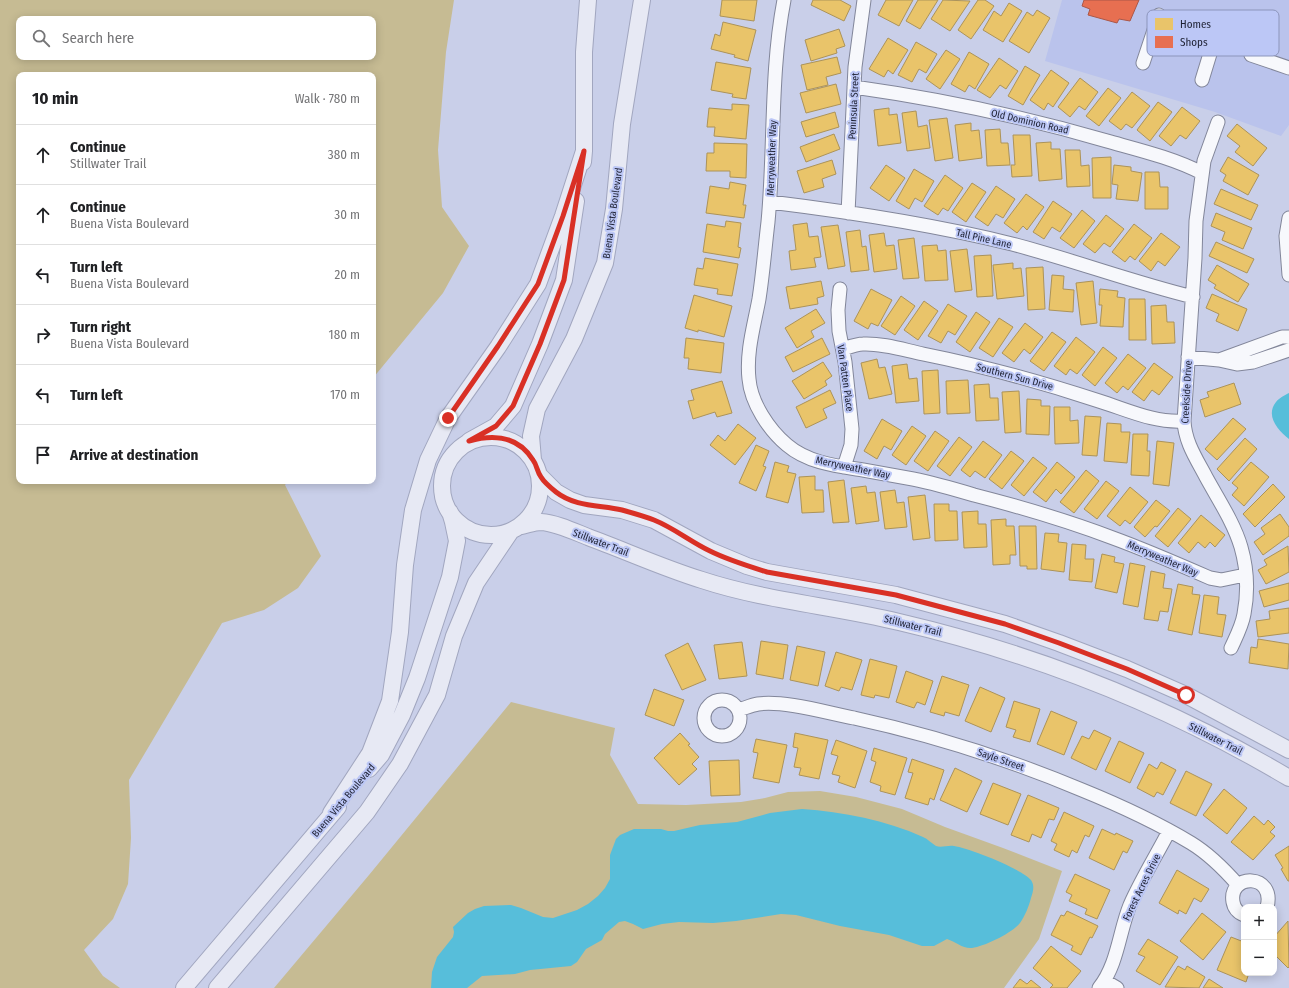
<!DOCTYPE html>
<meta charset="utf-8">
<style>
body{margin:0;font-family:"Fira Sans Condensed",sans-serif;background:#f2f2f2;color:#202124}
.controls{position:absolute;right:12px;bottom:12px;display:grid;overflow:hidden;border-radius:8px;box-shadow:0 2px 10px #0003}
.controls button{width:36px;height:36px;display:grid;place-items:center;padding:0;border:0;border-bottom:1px solid #e0e0e0;background:#fff;color:#202124;font:20px sans-serif}
.stop{position:absolute;width:12px;height:12px;margin:-9px;border:3px solid #d93025;border-radius:50%;background:#fff}
.stop.end{background:#d93025;border-color:#fff;box-shadow:0 1px 4px #0008}
.list{margin:0;padding:0;list-style:none}
h2{display:flex;justify-content:space-between;align-items:center;height:52px;margin:0;padding:0 16px;font-size:17px}
h2 small{font-size:13px;font-weight:400;color:#757577}
.list li{display:grid;grid-template-columns:26px 1fr auto;gap:12px;align-items:center;box-sizing:border-box;height:60px;padding:0 16px;border-top:1px solid #e0e0e0}
.list b{display:block;font-size:15px;white-space:nowrap}
.list p{margin:0;font-size:13px;white-space:nowrap;color:#757577}
.list em{font-size:13px;font-style:normal;color:#757577}
.icon{flex:none;width:22px;height:22px;fill:none;stroke:currentColor;stroke-width:2;stroke-linecap:round;stroke-linejoin:round}
.map{position:relative;flex:none;width:1289px;height:988px;overflow:hidden}
.search{position:absolute;background:#fff;box-shadow:0 2px 10px #0003;left:16px;top:16px;width:360px;height:44px;display:flex;align-items:center;gap:10px;box-sizing:border-box;padding:0 14px;border-radius:8px;color:#757577;font-size:15px}
.panel{position:absolute;background:#fff;box-shadow:0 2px 10px #0003;left:16px;top:72px;width:360px;height:412px;border-radius:8px}
.map>svg:first-child{display:block}
</style>
<div class="map">
<svg width="1289" height="988" viewBox="0 0 1289 988">
<rect width="100%" height="100%" fill="#c9cfe9"/>
<!-- built -->
<path fill="#bac3ec" d="M1062,0H1289V125L1281,136L1215,112L1045,61Z"/>
<!-- green -->
<path fill="#c6bb93" fill-rule="evenodd" d="M0,0H454L446,52L438,150L442,207L469,246L443,293L373,378V75H19V481H288L285,485L321,556L298,588L264,610L222,623L129,780L131,838L128,884L113,919L84,950L103,976L120,988H0ZM19,19H373V57H19Z
M511,702L615,728L610,755L638,804L686,805L741,802L765,798L788,792L820,791L856,797L902,809L945,827L1003,848L1062,871L1039,939L1004,988H274L369,875Z"/>
<!-- water -->
<path fill="#57beda" d="M1289,393V439C1278,430 1265,416 1276,402C1279,398 1285,395 1289,393Z
M802,809C843,812 886,820 923,837C928,839 931,843 936,846C941,848 948,845 954,846C969,848 1022,869 1031,880C1035,886 1033,892 1031,898C1029,906 1025,916 1020,923C1012,933 985,946 972,948C963,949 956,942 947,939L934,946H922L889,935L840,926L796,915L781,914L736,921L713,923L679,922L662,924L643,929L633,924L625,921L619,922L605,934L602,940L586,949L577,962L571,966L530,970L515,974L482,976L467,988H431L432,972L437,957L453,937L454,932L453,927L468,913L475,909L484,906L511,905L521,908L543,917L553,918L577,910L588,904L598,896L605,888L610,879V855L616,839L620,835L634,829H661L668,831H674L700,825L737,822L770,813Z"/>
<!-- homes -->
<path fill="#e9c46a" stroke="#ac9359" d="M722,0H757L754,21L720,16Z
M813,0H840L851,6L844,21L811,5Z
M886,0H913L899,26L878,15Z
M918,0H938L920,29L906,21Z
M943,0L970,1L950,31L931,19Z
M978,0H985L994,6L971,39L958,30Z
M1009,3L1022,11L1003,42L983,30L994,11L1001,16Z
M1037,10L1050,18L1029,53L1009,41L1027,12L1033,16Z
M723,22L756,30L748,61L734,57L735,55L711,49L715,34L720,36Z
M839,29L845,46L836,49L837,53L811,61L805,40Z
M888,38L908,50L893,74L888,70L884,77L869,69Z
M916,42L937,54L926,73L919,69L912,82L898,75Z
M946,50L960,59L940,89L926,79Z
M969,52L989,64L975,89L969,85L965,92L951,84Z
M837,57L841,73L826,77L828,85L807,90L801,65Z
M999,58L1018,71L1006,89L1000,85L990,98L977,90Z
M716,62L751,68L746,99L732,97L733,94L711,90Z
M1025,66L1040,75L1023,105L1008,96Z
M1051,70L1069,83L1053,107L1048,103L1044,110L1030,100Z
M1080,78L1098,92L1085,110L1079,106L1070,117L1058,107Z
M836,84L841,104L806,113L800,93Z
M1108,88L1121,98L1099,126L1086,116Z
M1132,92L1150,106L1132,128L1126,124L1121,130L1109,121Z
M1158,102L1172,112L1150,141L1137,130Z
M732,104L749,105L746,139L714,136L715,127H707L709,108L732,110Z
M1182,107L1200,121L1186,139L1180,135L1171,146L1159,136Z
M889,108V115L897,114L901,143L878,146L874,110Z
M916,111L918,127L927,125L930,148L907,151L902,113Z
M835,112L839,127L806,137L801,122Z
M947,118L953,158L935,161L929,120Z
M971,123V131L979,130L982,158L959,161L955,125Z
M1237,124L1267,148L1253,166L1235,152L1240,146L1227,136Z
M1000,129L1001,143H1008L1010,165L987,166L985,130Z
M834,134L840,149L806,162L800,147Z
M1013,135H1030L1032,176L1012,177L1011,165H1015Z
M1051,142V149H1060L1062,179L1039,181L1036,143Z
M714,143L747,144L746,178L730,177V171H706L707,153H714Z
M1065,150H1080L1081,166L1089,165L1090,186L1067,187Z
M1111,157V198H1093L1092,158Z
M1228,157L1259,175L1248,195L1223,181L1226,175L1220,171Z
M832,160L836,174L822,179L824,187L804,193L797,171Z
M886,165L905,178L889,201L870,188Z
M1114,165L1131,167V171L1142,173L1138,201L1116,199L1118,185L1112,184Z
M914,169L934,181L922,202L915,198L909,209L896,201Z
M1145,172H1159L1160,187H1168V209H1145Z
M945,175L963,188L948,211L943,208L938,215L924,206Z
M730,182L746,185L743,205H746L744,218L706,213L710,186L729,189Z
M972,183L986,192L966,222L952,212Z
M996,186L1015,199L1003,218L996,214L988,226L975,217Z
M1221,189L1258,205L1251,220L1214,204Z
M1026,194L1044,207L1027,230L1023,226L1017,233L1004,223Z
M1053,201L1072,214L1060,232L1052,227L1044,239L1033,232Z
M1082,210L1095,221L1074,248L1060,238Z
M1216,213L1252,228L1243,249L1222,240L1225,232L1211,226Z
M1106,215L1124,229L1110,247L1104,243L1095,253L1083,244Z
M726,221L741,223L738,247L741,248L739,258L703,252L707,224L725,227Z
M807,223L809,237L818,236L821,257L814,258L816,267L791,270L789,251L796,250L793,225Z
M1134,224L1152,238L1135,260L1130,256L1125,262L1112,252Z
M838,225L845,266L828,269L821,227Z
M860,230L862,247L866,246L869,270L851,272L846,232Z
M884,233L886,246L894,245L897,269L874,272L869,235Z
M1161,233L1180,247L1165,266L1158,261L1151,271L1139,261Z
M914,238L919,278L903,279L898,240Z
M1216,242L1254,259L1247,273L1209,256Z
M937,245L938,251L946,250L948,280L925,281L922,246Z
M967,249L972,290L955,292L950,251Z
M991,255L993,296L977,297L974,256Z
M705,258L738,264L732,296L717,294L718,289L694,285L697,268L703,269Z
M1013,263V269L1021,268L1024,296L997,299L993,265Z
M1217,265L1249,284L1238,302L1214,288L1216,285L1208,280Z
M1043,267L1045,309L1028,310L1026,268Z
M1052,275L1064,276L1063,289L1074,290L1073,312L1049,310Z
M821,281L824,296L817,298L818,304L790,309L786,287Z
M1093,281L1097,323L1081,325L1076,283Z
M871,289L892,300L878,326L871,323L868,329L854,321Z
M1100,289L1118,291L1117,297L1125,298L1123,327L1100,326L1102,305H1099Z
M1212,294L1247,309L1238,331L1216,321L1219,314L1206,308Z
M694,295L732,306L724,337L698,330V332L685,328Z
M901,296L915,306L895,335L881,326Z
M1129,299H1145L1146,340H1129Z
M924,301L938,311L918,340L904,330Z
M948,304L967,316L955,335L948,331L941,343L928,336Z
M1166,305L1167,322H1174L1175,343L1152,344L1151,306Z
M816,309L825,323L811,331L814,337L797,348L785,328Z
M976,312L990,322L970,352L956,342Z
M999,318L1013,327L993,357L979,348Z
M1025,323L1043,337L1030,354L1024,349L1014,362L1002,353Z
M1052,332L1066,342L1044,371L1030,361Z
M1076,337L1095,352L1077,374L1070,369L1066,375L1054,366Z
M686,338L724,343L721,373L688,369L689,358H684Z
M822,338L830,354L793,372L785,357Z
M1103,347L1117,358L1095,386L1082,375Z
M1128,354L1146,368L1128,390L1123,386L1117,393L1105,383Z
M877,359L879,368L885,367L892,394L869,399L861,363Z
M823,362L832,376L825,381L827,385L804,399L792,381Z
M1154,363L1173,377L1159,395L1152,390L1144,401L1132,392Z
M907,364L909,379L917,378L919,401L896,403L892,366Z
M938,370L940,413L924,414L922,371Z
M968,380L970,413L947,414L946,381Z
M722,381L732,413L717,417L715,412L693,419L688,401L694,400L691,390Z
M1234,383L1241,404L1205,417L1200,400L1209,397L1207,392Z
M989,384L990,398H998L999,420L976,421L974,385Z
M830,390L836,403L823,409L827,418L806,428L796,407Z
M1019,391L1021,432L1005,433L1002,392Z
M1027,399L1041,400V406H1050L1049,435L1026,434Z
M1054,407H1070V421L1078,420L1079,443L1055,444Z
M1085,416L1101,417L1097,456L1082,455Z
M1233,418L1246,429L1217,460L1205,449Z
M882,419L902,431L891,450L884,446L877,459L864,451Z
M1107,423L1121,424V432H1130L1127,463L1104,461Z
M738,424L756,438L735,465L710,445L718,435L725,441Z
M912,426L926,436L906,465L892,455Z
M935,431L949,441L928,471L914,461Z
M1133,434H1148L1147,451H1150L1149,476L1131,475Z
M959,437L972,447L950,476L937,466Z
M1245,438L1257,449L1229,481L1217,469Z
M983,441L1002,455L985,478L975,471L970,477L961,470Z
M1157,441L1174,443L1169,486L1153,484Z
M756,445L769,451L763,466L766,467L756,491L739,483Z
M1011,451L1024,461L1002,489L989,479Z
M1033,457L1047,468L1024,496L1011,485Z
M775,462L789,466L787,472L796,474L788,503L766,497Z
M1057,462L1075,477L1061,494L1056,489L1046,502L1033,492Z
M1251,462L1269,477L1244,506L1232,495L1238,488L1232,483Z
M1086,470L1099,481L1074,513L1060,502Z
M815,476V490H823L824,512L802,513L799,477Z
M844,480L849,522L833,523L828,482Z
M1106,481L1119,491L1097,519L1084,509Z
M1273,484L1285,497L1255,527L1243,514Z
M866,486L867,493L875,492L879,521L856,524L851,488Z
M1130,487L1148,502L1130,524L1125,520L1120,526L1107,516Z
M895,490L897,503L904,502L907,527L885,529L880,492Z
M925,495L930,538L913,540L908,497Z
M1156,500L1170,511L1157,527L1155,526L1145,537L1134,527Z
M934,504H949V511H957L958,540L935,541Z
M1178,508L1191,519L1168,547L1155,536Z
M978,511V524H986L987,547L964,548L962,512Z
M1280,514L1289,527V536L1263,555L1254,542L1265,534L1261,528Z
M1201,515L1225,535L1215,547L1210,542L1205,548L1198,542L1189,553L1178,543Z
M1006,519V526H1014L1016,555H1010V564L993,565L991,520Z
M1019,526H1036L1037,569H1027V566H1020Z
M1045,533L1059,534L1058,542L1067,543L1064,572L1041,569Z
M1072,544L1086,545L1085,559H1094L1092,582L1069,580Z
M1288,546L1289,572L1266,584L1258,570L1267,565L1264,560Z
M1102,554L1115,557L1114,562L1124,564L1117,593L1095,588Z
M1130,563L1145,566L1138,607L1123,604Z
M1151,571L1165,574L1163,588L1172,589L1168,612L1160,611L1158,621L1144,619Z
M1289,583V600L1264,607L1259,591Z
M1178,584L1193,587L1192,594L1200,595L1192,635L1168,630Z
M1204,595L1219,597L1217,614L1226,615L1222,637L1199,633Z
M1289,608V633L1258,637L1256,621L1270,619L1269,611Z
M1258,639L1289,644L1288,669L1249,663L1251,647L1257,648Z
M761,641L788,645L783,679L756,674Z
M742,642L747,676L719,679L714,645Z
M688,643L706,680L682,690L665,655Z
M797,646L825,652L818,686L790,680Z
M836,652L862,660L852,690L841,687L839,691L825,686Z
M870,659L897,666L889,698L875,695L874,698L861,695Z
M906,671L933,681L925,705L917,702L914,708L896,702Z
M942,676L969,685L959,716L945,712L944,716L930,712Z
M980,687L1005,698L991,732L965,721Z
M654,689L684,700L674,726L645,715Z
M1014,701L1040,709L1030,742L1013,737L1016,730L1006,727Z
M1051,711L1077,722L1064,755L1037,744Z
M1094,730L1111,738L1096,770L1071,758L1082,736L1089,739Z
M680,733L690,744L688,745L699,757L692,764L697,769L679,785L654,758Z
M795,733L828,740L819,779L799,775L801,768L794,767L798,748L793,747Z
M756,739L787,745L779,783L753,778L758,753L753,752Z
M836,740L867,751L855,788L838,782L840,776L832,774L838,756L831,754Z
M1119,741L1144,753L1130,783L1105,771Z
M874,748L907,758L895,795L880,791L881,786L870,782L876,762L871,760Z
M912,759L944,770L934,800L930,798L928,805L905,798L913,773L908,772Z
M739,760L740,795L711,796L709,761Z
M1161,762L1176,770L1163,795L1157,792L1154,797L1137,788L1149,764L1157,769Z
M955,768L982,781L967,812L940,800Z
M1186,771L1212,784L1196,816L1170,803Z
M993,783L1021,794L1008,825L980,814Z
M1224,789L1247,808L1227,834L1203,815Z
M1028,795L1059,808L1054,820L1049,819L1041,838L1032,834L1029,842L1011,835Z
M1064,812L1094,826L1089,837L1085,835L1077,853L1072,850L1069,857L1054,850L1057,844L1051,841Z
M1254,816L1264,825L1268,820L1275,827L1270,832L1275,836L1253,860L1231,842Z
M1102,829L1115,835L1116,833L1133,841L1127,853L1123,851L1114,870L1089,858Z
M1289,846V881H1288L1281,869L1283,868L1275,855Z
M1177,870L1209,889L1201,902L1194,898L1186,914L1179,910L1178,914L1159,903Z
M1075,874L1110,890L1097,919L1085,914L1087,909L1069,901L1072,895L1066,892Z
M1067,911L1098,926L1092,938L1090,937L1081,955L1071,950L1073,946L1051,935L1061,915L1064,916Z
M1202,913L1226,932L1203,960L1180,941Z
M1288,921L1289,967L1288,968L1274,954V937Z
M1231,937L1244,942V973H1249L1246,982L1217,970Z
M1148,939L1178,957L1160,985L1136,971L1145,957L1138,954Z
M1051,946L1081,971L1067,988H1050L1053,985L1033,968Z
M1178,966L1185,970L1187,966L1205,977L1199,988L1165,987Z
M1020,979L1027,984L1031,980L1041,988H1013Z
M1209,979L1223,988H1203Z"/>
<!-- shops -->
<path fill="#e76f51" stroke="#aa5748" d="M1084,0H1139L1130,21L1119,19L1117,23L1088,15L1090,9L1082,6Z"/>
<g fill="none" stroke-linecap="round" stroke-linejoin="round">
<defs>
<path id="minor" d="M784,0C770,73 775,148 768,222C765,247 763,273 759,299C754,326 746,352 749,379C751,403 769,430 787,445C808,463 837,466 863,470C880,473 896,476 913,479C933,483 954,489 974,495C1021,507 1068,521 1113,538C1146,550 1178,564 1210,578L1221,580L1245,575
M1251,55L1289,68
M1143,63L1159,15
M1202,80L1213,44
M854,87C939,99 1025,117 1107,141C1139,150 1173,158 1202,173
M1218,122L1204,161L1196,221L1195,258L1184,421C1185,442 1196,458 1206,477C1218,499 1234,523 1241,547C1247,568 1248,593 1244,614C1242,626 1236,637 1231,648
M770,202C851,212 932,224 1012,244C1073,260 1132,282 1193,297
M848,213L855,67L864,0
M1289,218L1286,236L1289,275
M840,289L838,310L839,331L845,362L852,429L851,445L844,467
M843,349C849,347 857,344 863,344C883,343 904,350 923,354C983,366 1041,382 1099,401C1128,410 1154,423 1184,421
M1188,357L1219,360L1237,364L1253,362L1289,350
M1219,360L1282,337H1289
M704 718a18 18 0 1 1 36 0a18 18 0 1 1-36 0Z
M738,710C745,708 752,705 758,704C783,700 828,713 854,718C932,735 1008,759 1082,790C1119,805 1156,822 1191,843C1209,854 1224,869 1238,885
M1244,915C1238,913 1234,908 1233,902C1228,873 1276,873 1267,907
M1105,981L1117,988
M1099,988C1118,964 1119,932 1130,905C1141,880 1156,856 1169,831"/>
<path id="major" d="M583,162L584,151V52L588,0
M442 486a49 49 0 1 1 98 0a49 49 0 1 1-98 0Z
M469,441L496,426L513,406L540,344L564,280L576,201
M533,460L531,436L537,409L574,339L605,263L614,209L622,124L642,0
M540,476L556,492L570,500L584,505L622,510L654,520L711,551L747,566L767,572L896,595L1005,624L1059,643L1127,669L1186,695L1289,750
M521,526C527,525 534,522 541,522C556,523 573,531 588,537C626,551 663,568 702,580C766,601 834,606 899,622C1036,654 1168,706 1289,778
M369,769L381,755L402,715L417,678L450,577L457,541L453,522L450,512
M331,813L370,753L390,701L400,632L405,565L413,510L428,460L448,418L498,347L538,284L563,216L584,151
M184,988L338,807
M217,988L367,812L400,764L437,695L454,636L476,583L511,531"/>
</defs>
<!-- minor casing -->
<use href="#minor" stroke="#82869a" stroke-width="15"/>
<!-- major casing -->
<use href="#major" stroke="#a1a6bf" stroke-width="18"/>
<!-- minor -->
<use href="#minor" stroke="#f7f8fc" stroke-width="13"/>
<!-- major -->
<use href="#major" stroke="#e7e9f4" stroke-width="16"/>
</g>
<g fill="none" stroke-linecap="round" stroke-linejoin="round">
<!-- route -->
<path stroke="#d93025" stroke-width="5" d="M448,418L498,346L538,284L563,216L584,151L564,280L540,344L513,406L496,426L469,441C494,434 518,436 533,460C537,465 537,472 541,477C544,482 551,488 556,492C575,507 600,505 622,510C633,513 644,516 654,520C674,528 691,542 710,551C728,560 748,566 767,572L896,595L1005,624L1059,643L1127,669L1186,695"/>
</g>
<g text-anchor="middle" stroke-width="4" stroke-linejoin="round" paint-order="stroke">
<!-- street labels -->
<g font-size="10" fill="#1d2032" stroke="#bcc7f6">
<text transform="translate(853 106) rotate(-87)" y="4">Peninsula Street</text>
<text transform="translate(1030 121) rotate(13)" y="4">Old Dominion Road</text>
<text transform="translate(771 158) rotate(-88)" y="4">Merryweather Way</text>
<text transform="translate(612 213) rotate(-82)" y="4">Buena Vista Boulevard</text>
<text transform="translate(984 238) rotate(13)" y="4">Tall Pine Lane</text>
<text transform="translate(1015 376) rotate(15)" y="4">Southern Sun Drive</text>
<text transform="translate(846 378) rotate(82)" y="4">Van Patten Place</text>
<text transform="translate(1186 392) rotate(-87)" y="4">Creekside Drive</text>
<text transform="translate(853 467) rotate(12)" y="4">Merryweather Way</text>
<text transform="translate(601 542) rotate(21)" y="4">Stillwater Trail</text>
<text transform="translate(1163 558) rotate(23)" y="4">Merryweather Way</text>
<text transform="translate(913 625) rotate(14)" y="4">Stillwater Trail</text>
<text transform="translate(1216 738) rotate(27)" y="4">Stillwater Trail</text>
<text transform="translate(1001 759) rotate(19)" y="4">Sayle Street</text>
<text transform="translate(343 800) rotate(-50)" y="4">Buena Vista Boulevard</text>
<text transform="translate(1141 887) rotate(-64)" y="4">Forest Acres Drive</text>
</g>
</g>
<!-- legend -->
<rect x="1147" y="10" width="132" height="46" rx="6" fill="#bcc7f6" stroke="#8c95bb" stroke-width="1"/>
<rect x="1155" y="18" width="18" height="12" fill="#e9c46a"/>
<rect x="1155" y="36" width="18" height="12" fill="#e76f51"/>
<g font-size="11" fill="#1d2032">
<text x="1180" y="28">Homes</text>
<text x="1180" y="46">Shops</text>
</g>
</svg>
<div class="controls">
<button>+</button>
<button>−</button>
</div>
<div class="stop" style="left:1186px;top:695px"></div>
<div class="stop end" style="left:448px;top:418px"></div>
<div class="search"><svg class="icon" aria-label="search" viewBox="0 0 24 24"><circle cx="10" cy="10" r="6"/><path d="M15 15l6 6"/></svg>Search here</div>
<section class="panel">
<h2>10 min<small>Walk · 780 m</small></h2>
<ul class="list">
<li><svg class="icon" aria-label="ahead" viewBox="0 0 24 24"><path d="M12 20V5M6 11l6-6 6 6"/></svg><div><b>Continue</b><p>Stillwater Trail</p></div><em>380 m</em></li>
<li><svg class="icon" aria-label="ahead" viewBox="0 0 24 24"><path d="M12 20V5M6 11l6-6 6 6"/></svg><div><b>Continue</b><p>Buena Vista Boulevard</p></div><em>30 m</em></li>
<li><svg class="icon" aria-label="left" viewBox="0 0 24 24"><path d="M17 20v-9H6M10 6l-5 5 5 5"/></svg><div><b>Turn left</b><p>Buena Vista Boulevard</p></div><em>20 m</em></li>
<li><svg class="icon" aria-label="right" viewBox="0 0 24 24"><path d="M7 20v-9h11M14 6l5 5-5 5"/></svg><div><b>Turn right</b><p>Buena Vista Boulevard</p></div><em>180 m</em></li>
<li><svg class="icon" aria-label="left" viewBox="0 0 24 24"><path d="M17 20v-9H6M10 6l-5 5 5 5"/></svg><div><b>Turn left</b></div><em>170 m</em></li>
<li><svg class="icon" aria-label="arrive" viewBox="0 0 24 24"><path d="M6 21V4h12l-3 4 3 4H6"/></svg><div><b>Arrive at destination</b></div></li>
</ul>
</section>
</div>
